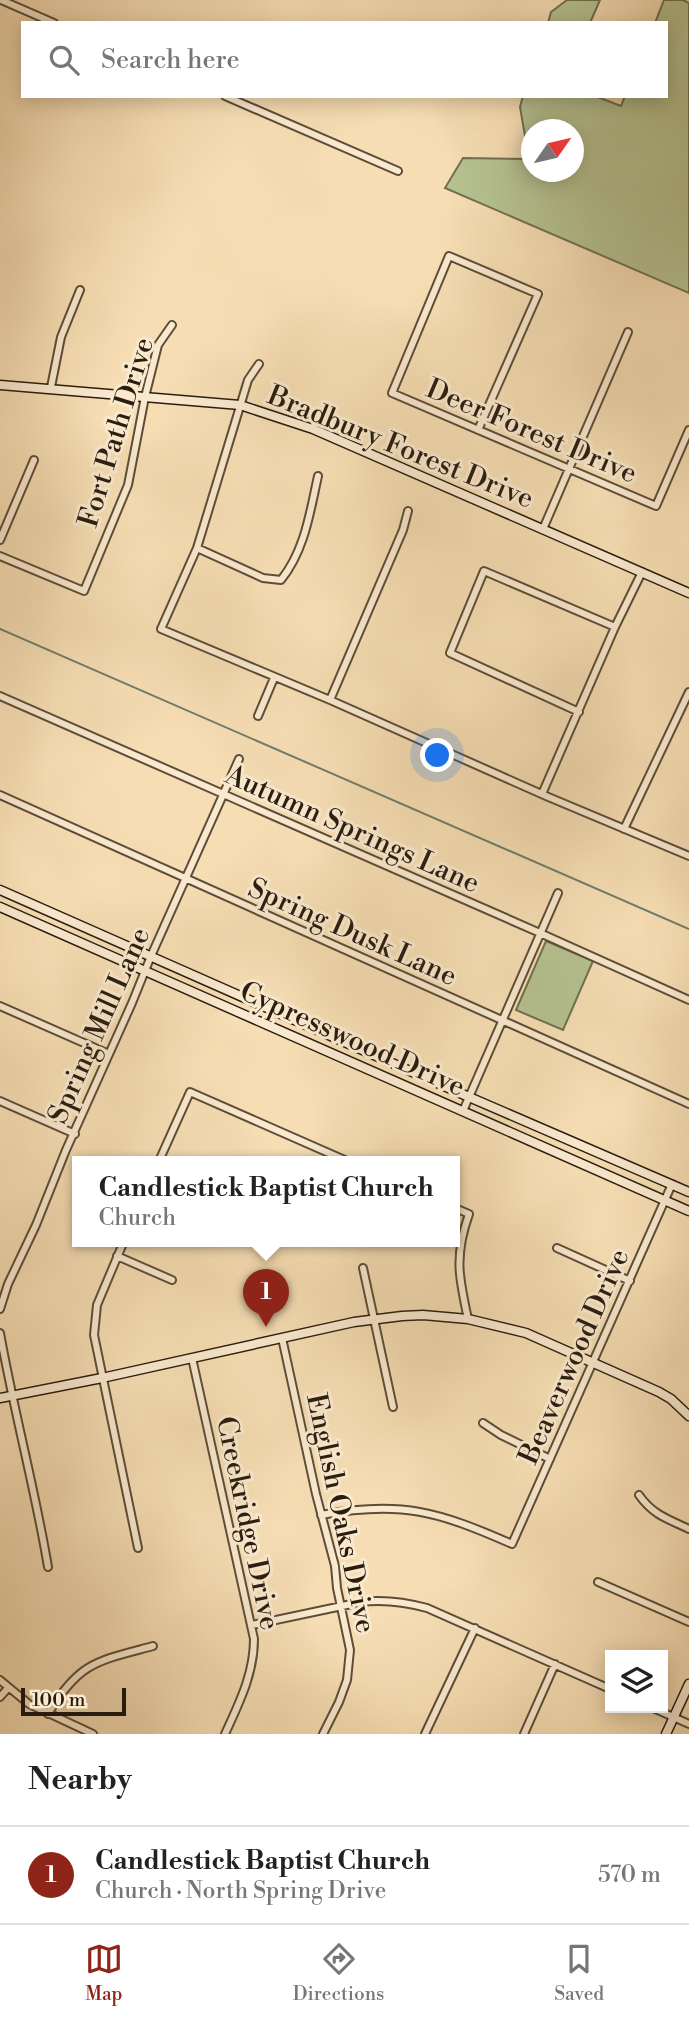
<!DOCTYPE html>
<meta charset="utf-8">
<style>
body{margin:0;font-family:"Libre Bodoni",serif;background:#f6f6f6;color:#222}
.controls{position:absolute;right:21px;bottom:21px;display:grid;overflow:hidden;border-radius:0px;box-shadow:0 4px 18px #0003}
.controls button{width:63px;height:63px;display:grid;place-items:center;padding:0;border:0;border-bottom:2px solid #e0e0e0;background:#fff;color:#222;font:35px sans-serif}
.compass{position:absolute;left:521px;top:119px;width:63px;height:63px;border-radius:50%;background:#fff;box-shadow:0 4px 18px #0003;rotate:56deg}
.scale{position:absolute;left:21px;bottom:18px;width:105px;box-sizing:border-box;padding-left:7px;border:4px solid #2a1d0f;border-top:0;font-size:19px;line-height:24px;white-space:nowrap;color:#2a1d0f;-webkit-text-stroke:5px #f9e9ce;paint-order:stroke}
.you{position:absolute;left:438px;top:756px;width:24px;height:24px;margin:-18px;border:5px solid #fff;border-radius:50%;background:#1a73e8;box-shadow:0 0 0 10px #1a73e833}
.badge{display:grid;place-items:center;width:46px;height:46px;border-radius:50%;background:#8f2418;color:#fff;font-size:23px;font-weight:700}
.pin{position:absolute;translate:-50% -58px;filter:drop-shadow(0 2px 4px #0008)}
.pin::after{content:'';position:absolute;top:37px;width:24px;height:21px;background:inherit;clip-path:polygon(0 0,100% 0,50% 100%)}
.popup{position:absolute;left:72px;top:1156px;width:388px;height:91px;box-sizing:border-box;display:grid;place-content:center;border-radius:0px;background:#fff;filter:drop-shadow(0 2px 5px #0005);font-size:23px;white-space:nowrap;color:#767676}
.popup b{font-size:26px;color:#222}
.popup::after{content:'';position:absolute;left:50%;top:100%;margin-left:-14px;border:14px solid transparent;border-top-color:#fff}
.list{margin:0;padding:0;list-style:none}
h2{display:flex;justify-content:space-between;align-items:center;height:91px;margin:0;padding:0 28px;font-size:30px}
h2 small{font-size:23px;font-weight:400;color:#767676}
.list li{display:grid;grid-template-columns:46px 1fr auto;gap:21px;align-items:center;box-sizing:border-box;height:98px;padding:0 28px;border-top:2px solid #e0e0e0}
.list b{display:block;font-size:26px;white-space:nowrap}
.list p{margin:0;font-size:23px;white-space:nowrap;color:#767676}
.list em{font-size:23px;font-style:normal;color:#767676}
.icon{flex:none;width:38px;height:38px;fill:none;stroke:currentColor;stroke-width:2;stroke-linecap:round;stroke-linejoin:round}
.map{position:relative;flex:none;width:689px;height:1734px;overflow:hidden}
.search{position:absolute;background:#fff;box-shadow:0 4px 18px #0003;left:21px;right:21px;top:21px;height:77px;display:flex;align-items:center;gap:18px;box-sizing:border-box;padding:0 24px;border-radius:0px;color:#767676;font-size:26px}
.sheet{height:189px;background:#fff}
nav{display:flex;justify-content:space-around;align-items:center;box-sizing:border-box;height:98px;border-top:2px solid #e0e0e0;background:#fff;font-size:19px;color:#767676}
nav a{display:grid;justify-items:center;gap:4px}
nav .on{color:#8f2418}
.map>svg:first-child{display:block}
</style>
<div class="map">
<svg width="689" height="1734" viewBox="0 0 689 1734">
<rect width="100%" height="100%" fill="#f6ddb3"/>
<filter id="stains"><feTurbulence type="fractalNoise" baseFrequency=".00286" numOctaves="4"/><feColorMatrix values="0 0 0 0 .2 0 0 0 0 .09 0 0 0 0 .02 0 0 0 .5 -.17"/></filter>
<radialGradient id="worn" r=".72"><stop offset=".6" stop-color="#630" stop-opacity="0"/><stop offset="1" stop-color="#630" stop-opacity=".3"/></radialGradient>
<!-- green -->
<path fill="#b6c291" stroke="#707050" stroke-width="2" fill-rule="evenodd" d="M567,0H600L590,23H548L551,12Z
M664,0H683L689,3V293L445,188L463,158L529,159L520,107L523,96H595L621,106L625,96H666V23H655ZM532,130H574V172H532Z
M546,941L593,961L563,1030L516,1010Z"/>
<g fill="none" stroke-linecap="round" stroke-linejoin="round">
<!-- stream -->
<path stroke="#6f7c6b" stroke-width="2" d="M0,629L689,929"/>
<defs>
<path id="street" d="M1,0L54,23
M225,96L398,171
M259,364L248,380L197,548L161,629L330,700L546,796L689,856
M54,390L51,387L61,337L80,290
M313,429L319,414
M478,430L538,294L449,256L392,393C480,431 568,469 656,506L689,430
M543,529L628,332
M0,540L34,460
M197,548L263,578L281,580C305,550 310,512 318,476
M0,556L84,591L128,485L145,397L158,345L172,325
M0,696L540,933L689,1000
M330,700L403,530L408,511
M579,712L450,653L484,571L615,627
M258,716L274,678
M542,794L615,627L642,572
M0,795L689,1104
M624,829L689,692
M0,1006L109,1054
M0,1101L75,1134
M463,1111L558,893
M159,1161L190,1092L347,1161
M455,1208L469,1214C454,1256 459,1278 468,1319
M124,1241L97,1305L94,1335L138,1548
M557,1248L630,1281
M117,1256L172,1280
M363,1268L393,1407
M0,1309L8,1284L36,1225L66,1150L132,1003L151,956L239,759
M0,1333C14,1412 35,1489 48,1567
M282,1338L316,1494L335,1566L337,1588L350,1650L347,1680L339,1702L323,1734
M192,1358L254,1639C254,1674 239,1703 225,1734
M483,1423L501,1435L550,1459
M639,1495C653,1515 668,1519 689,1529
M321,1515C402,1500 439,1512 512,1544L672,1184
M598,1582L689,1622
M252,1625L361,1602C385,1599 405,1602 427,1608L610,1689
M0,1680L29,1704L93,1734
M0,1697L8,1688
M653,1708L689,1724
M48,1714C79,1662 97,1661 153,1646
M425,1734L475,1628
M524,1734L555,1664"/>
<path id="secondary" d="M0,385L240,405L313,429L689,593
M0,890L469,1097L689,1192
M0,907L689,1211
M0,1398L102,1378L354,1322L402,1316L423,1315L468,1319L526,1333L659,1392L671,1399L689,1416
M666,1734L689,1684"/>
</defs>
<!-- street casing -->
<use href="#street" stroke="#5d4d38" stroke-width="10"/>
<!-- secondary casing -->
<use href="#secondary" stroke="#2a1d0f" stroke-width="11"/>
<!-- street -->
<use href="#street" stroke="#f9e9ce" stroke-width="6"/>
<!-- secondary -->
<use href="#secondary" stroke="#f9e9ce" stroke-width="8"/>
</g>
<g text-anchor="middle" stroke-width="6" stroke-linejoin="round" paint-order="stroke">
<!-- street labels -->
<g font-size="28" fill="#2a1d0f" stroke="#f9e9ce">
<text transform="translate(532 430) rotate(23)" y="10">Deer Forest Drive</text>
<text transform="translate(115 432) rotate(-73)" y="10">Fort Path Drive</text>
<text transform="translate(401 446) rotate(22)" y="10">Bradbury Forest Drive</text>
<text transform="translate(353 828) rotate(24)" y="10">Autumn Springs Lane</text>
<text transform="translate(353 931) rotate(24)" y="10">Spring Dusk Lane</text>
<text transform="translate(98 1025) rotate(-66)" y="10">Spring Mill Lane</text>
<text transform="translate(353 1038) rotate(24)" y="10">Cypresswood Drive</text>
<text transform="translate(573 1356) rotate(-66)" y="10">Beaverwood Drive</text>
<text transform="translate(342 1513) rotate(78)" y="10">English Oaks Drive</text>
<text transform="translate(249 1523) rotate(78)" y="10">Creekridge Drive</text>
</g>
</g>
<rect width="100%" height="100%" filter="url(#stains)"/>
<rect width="100%" height="100%" fill="url(#worn)"/>
</svg>
<div class="controls">
<button><svg class="icon" aria-label="layers" viewBox="0 0 24 24"><path d="M12 4l9 5-9 5-9-5zM3 14l9 5 9-5"/></svg></button>
</div>
<svg class="compass" viewBox="-18 -18 36 36"><path d="M0-13l5 13h-10z" fill="#e53935"/><path d="M0 13l5-13h-10z" fill="#767676"/></svg>
<div class="scale">100 m</div>
<div class="you"></div>
<div class="pin badge" style="left:266px;top:1327px">1</div>
<div class="popup"><b>Candlestick Baptist Church</b>Church</div>
<div class="search"><svg class="icon" aria-label="search" viewBox="0 0 24 24"><circle cx="10" cy="10" r="6"/><path d="M15 15l6 6"/></svg>Search here</div>
</div>
<section class="sheet">
<h2>Nearby<small></small></h2>
<ul class="list">
<li><span class="badge">1</span><div><b>Candlestick Baptist Church</b><p>Church · North Spring Drive</p></div><em>570 m</em></li>
</ul>
</section>
<nav>
<a class="on"><svg class="icon" aria-label="map" viewBox="0 0 24 24"><path d="M3 6l6-2 6 2 6-2v14l-6 2-6-2-6 2zM9 4v14M15 6v14"/></svg>Map</a>
<a><svg class="icon" aria-label="directions" viewBox="0 0 24 24"><path d="M12 3l9 9-9 9-9-9zM9 14v-3h6M13 9l2 2-2 2"/></svg>Directions</a>
<a><svg class="icon" aria-label="saved" viewBox="0 0 24 24"><path d="M7 4h10v16l-5-4-5 4z"/></svg>Saved</a>
</nav>
